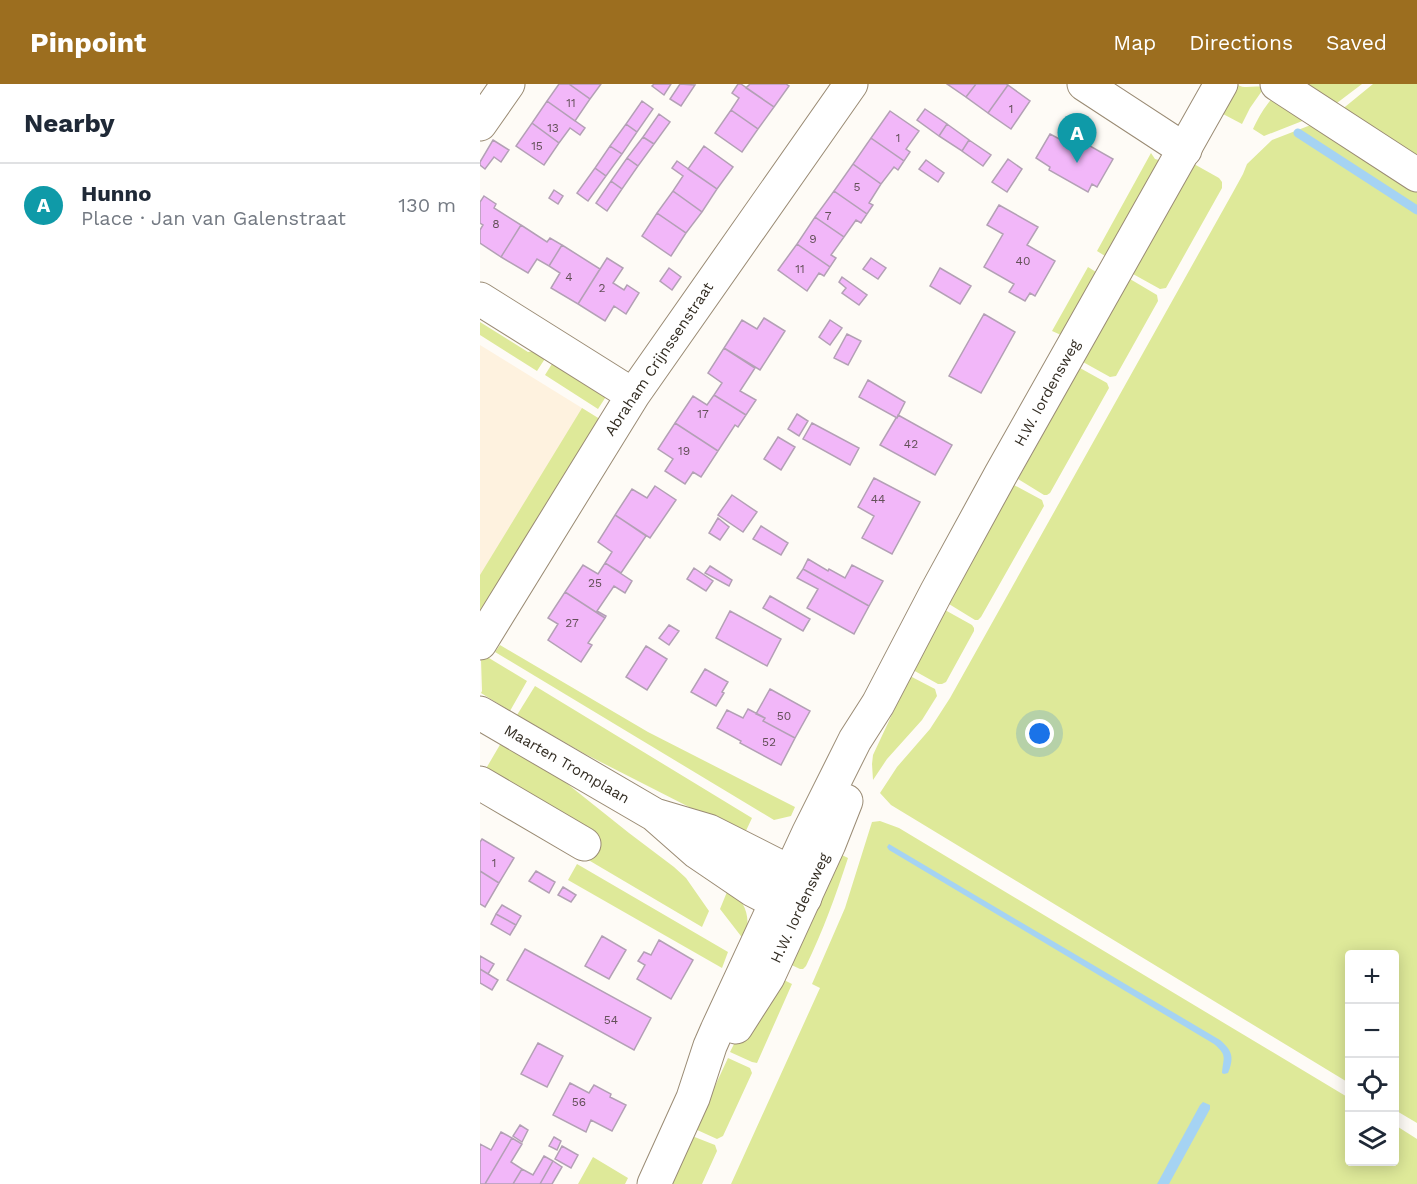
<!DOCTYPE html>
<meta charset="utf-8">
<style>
body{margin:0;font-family:"Work Sans",sans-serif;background:#f2f2f3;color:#1f2937}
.controls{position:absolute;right:18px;bottom:18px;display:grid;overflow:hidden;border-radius:6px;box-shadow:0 3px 15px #0003}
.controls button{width:54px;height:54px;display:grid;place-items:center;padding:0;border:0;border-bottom:2px solid #e0e1e3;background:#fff;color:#1f2937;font:30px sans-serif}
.you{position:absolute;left:560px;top:650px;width:21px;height:21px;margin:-15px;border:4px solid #fff;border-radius:50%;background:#1a73e8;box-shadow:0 0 0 9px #1a73e833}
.badge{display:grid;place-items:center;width:39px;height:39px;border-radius:50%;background:#9c6e1f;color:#fff;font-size:20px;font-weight:700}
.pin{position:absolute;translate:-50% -50px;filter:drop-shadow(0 2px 3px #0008)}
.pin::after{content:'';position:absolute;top:32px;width:21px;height:18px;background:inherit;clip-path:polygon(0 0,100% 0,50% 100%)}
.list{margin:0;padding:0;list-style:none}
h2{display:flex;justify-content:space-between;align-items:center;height:78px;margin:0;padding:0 24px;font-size:26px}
h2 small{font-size:20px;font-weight:400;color:#747a83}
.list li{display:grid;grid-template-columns:39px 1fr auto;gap:18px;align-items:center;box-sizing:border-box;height:84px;padding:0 24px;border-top:2px solid #e0e1e3}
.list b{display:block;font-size:22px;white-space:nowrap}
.list p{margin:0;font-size:20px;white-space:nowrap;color:#747a83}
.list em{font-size:20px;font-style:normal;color:#747a83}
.icon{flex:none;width:33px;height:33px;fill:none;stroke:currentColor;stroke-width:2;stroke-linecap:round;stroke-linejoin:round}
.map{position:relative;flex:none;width:937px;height:1100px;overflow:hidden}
header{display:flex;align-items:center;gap:36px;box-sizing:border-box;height:84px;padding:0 30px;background:#9c6e1f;color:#fff}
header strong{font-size:28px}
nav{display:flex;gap:33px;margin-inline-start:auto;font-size:21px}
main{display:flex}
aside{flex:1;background:#fff}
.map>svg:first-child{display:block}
</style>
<header>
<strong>Pinpoint</strong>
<nav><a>Map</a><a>Directions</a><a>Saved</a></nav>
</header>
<main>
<aside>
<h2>Nearby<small></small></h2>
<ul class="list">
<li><span class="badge" style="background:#0f9aa8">A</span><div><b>Hunno</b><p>Place · Jan van Galenstraat</p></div><em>130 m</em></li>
</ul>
</aside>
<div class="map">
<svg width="937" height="1100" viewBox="0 0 937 1100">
<rect width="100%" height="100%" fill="#fefbf6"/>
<!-- built -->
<path fill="#fef2df" d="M0,261L123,337L0,535Z"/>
<!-- green -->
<path fill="#dee999" d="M819,0H882L853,22Z
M893,0H937V76L860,27Z
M758,1C766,6 776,0 784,4L770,24L762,40L743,30Z
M795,11L830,34L784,52L773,45C779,32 785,22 795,11Z
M836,39L937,104V1039L915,1026L914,870H870L869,999L411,721L400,709L417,683L450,645L470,614L752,110L763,90L767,80L792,56Z
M671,69L675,75L679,76L625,172L617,167Z
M714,80L739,94L742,98V104L686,204L680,205L653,190Z
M608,183L616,188L581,251L572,247Z
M650,195L677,211L678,217L636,292L630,293L603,278Z
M0,238L48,268L60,266L68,270L57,287L0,251Z
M75,275L127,311L118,325L65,291Z
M600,284L627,299L629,304L570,409L567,411H564L538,395Z
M102,324L123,337L0,535V491Z
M534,401L562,416L564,422L501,533L498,536H495L469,520Z
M465,526L492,541L494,544V547L466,598L462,600H458L433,586Z
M20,561L168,648L315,723L311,732L294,736L15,568Z
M4,571L47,597L30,627L1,609L2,607L1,576Z
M430,592L455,605L457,612L442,636L407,675L393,696L392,680L393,671Z
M55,602L272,734L264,751L105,670L37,631Z
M21,659L80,694L149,749L194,783L206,794L229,827L222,843L105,774L4,688Z
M400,737L419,744L869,1014L870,1078H914L915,1041L937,1055V1100H251L340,904L332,900L365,824L392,738Z
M354,767L368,774C356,811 343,847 326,882L323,885H320L303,877Z
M97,780L248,868L242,884L88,796Z
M249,803C266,820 272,833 264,856L240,825Z
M296,892L312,900L277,979L272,978L250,968L257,954Z
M248,974L270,984L272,989L243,1052L237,1055L215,1045Z
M212,1052L235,1061L237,1067L222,1100H190Z
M113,1073L148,1094L145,1100H98Z"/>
<!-- water -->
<path fill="#a5d3f3" d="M409,760L740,956C753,967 754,974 748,989L744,990L742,989C743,973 748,972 734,960L409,766L407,763Z
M723,1018L730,1021V1025L689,1100H677L720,1021Z"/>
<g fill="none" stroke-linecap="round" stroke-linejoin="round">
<!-- stream -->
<path stroke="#a5d3f3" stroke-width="9" d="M818,49L937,126"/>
</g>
<!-- building -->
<path fill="#f2b7f9" stroke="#b3a0b5" stroke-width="1.5" d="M79,0H89L110,15L95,37L67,17Z
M89,0H121L110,15Z
M174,0H191L184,11L172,2Z
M200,0L215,1L201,22L190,15Z
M258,0H261L294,23L278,45L251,26L259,14L252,9Z
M270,0H306L309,2L294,23L266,4Z
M467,0H496L486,13Z
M496,0H526L528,1L508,29L486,13Z
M528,1L550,17L531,45L508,29Z
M67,17L105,44L100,51L90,44L79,59L52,39Z
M162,17L173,25L157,48L146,40Z
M445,25L467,40L459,52L437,36Z
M251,26L278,45L262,68L235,49Z
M410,27L439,47L426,65L430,68L424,77L391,54Z
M179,30L190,38L174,60L163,53Z
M52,39L79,59L64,81L36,62Z
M146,40L157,48L142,70L130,62Z
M467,40L489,56L482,67L459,52Z
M570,50L585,58L589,50L633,75L617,103L612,100L608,108L569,86L570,83L556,74Z
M163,53L174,60L158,82L147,74Z
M391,54L424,77L418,86L414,83L401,100L373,80Z
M13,56L29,66L21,78L14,73L5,85L0,81V78Z
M489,56L511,71L503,82L482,67Z
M130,62L142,70L126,92L115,84Z
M224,62L253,83L237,105L208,85Z
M147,74L158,82L142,105L131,97Z
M528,75L542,85L527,108L512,98Z
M446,76L464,89L458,98L439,85Z
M197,77L237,105L222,128L193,107L203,92L192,84Z
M373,80L401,100L389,119L393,121L387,130L354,107Z
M115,84L126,92L108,117L97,109Z
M131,97L142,105L127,127L116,119Z
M74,106L83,112L78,120L69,114Z
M193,107L222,128L206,149L177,129Z
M354,107L387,130L381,139L376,136L364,153L335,133Z
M4,112L16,120L14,124L41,141L21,173L0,159V146L3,141L0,139V118Z
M519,121L558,143L547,161L575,177L555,212L550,209L545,217L529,208L534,200L504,183L523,150L507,141Z
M177,129L206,149L191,172L162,152Z
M335,133L364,153L351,171L356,174L350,183L317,160Z
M41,141L67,158L70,154L82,161L69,182L57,175L48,189L21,173Z
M317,160L350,183L344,192L339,189L327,207L298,186Z
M82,161L120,185L98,220L71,204L80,189L69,182Z
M127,174L143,184L133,199L144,206L147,201L159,209L146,230L134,222L125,237L98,220Z
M391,174L406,184L398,195L383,185Z
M189,184L201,193L192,206L180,197Z
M460,184L491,202L480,220L450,202Z
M362,193L387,211L379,221L362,209L366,204L359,198Z
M504,230L535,248L501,309L469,292Z
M284,234L305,247L280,286L244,264L262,236L277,245Z
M350,236L362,244L350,261L339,253Z
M367,250L381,257L368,281L354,274Z
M244,264L275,284L260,307L276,316L266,331L234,311L242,299L228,289Z
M388,296L425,318L417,334L379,313Z
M234,311L266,331L258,343L255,341L238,367L195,339L213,312L227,321Z
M317,330L328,337L319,352L308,345Z
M418,331L472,361L455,391L400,361L416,334H417Z
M195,339L238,367L221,393L213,388L205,400L185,387L193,375L178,365Z
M332,339L379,364L370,381L323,355Z
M298,353L315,363L301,386L284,375Z
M394,394L440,418L412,470L382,454L394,432L378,423Z
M175,402L196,416L170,454L135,431L152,405L167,414Z
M252,411L277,428L263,448L238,431Z
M135,431L166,452L141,489L125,479L132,468L118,458Z
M238,434L249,443L240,456L229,449Z
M281,442L308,459L301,471L273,455Z
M328,475L348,487L349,485L365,494L372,481L403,497L389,522L323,485Z
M125,479L152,497L145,509L134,502L117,527L126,532L125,534L85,508L103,481L118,490Z
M230,482L252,496L249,502L225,489Z
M214,484L233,497L226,507L207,495Z
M323,485L389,522L374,550L327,524L338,505L317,494Z
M85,508L125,534L108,559L112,561L101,578L68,556L78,540L68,534Z
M290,512L330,535L323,547L283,524Z
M250,527L301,555L287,582L236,554Z
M189,541L199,547L189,561L179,554Z
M166,562L187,575L167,606L146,593Z
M225,585L248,598L242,608L244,609L236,622L211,608Z
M290,605L330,627L315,654L283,637L285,634L276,630Z
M268,625L285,634L283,637L315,654L301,681L260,659L261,657L237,644L247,626L263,634Z
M2,755L34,774L19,799L0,787V758Z
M0,787L19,799L5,823L0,820Z
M56,787L75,798L69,809L49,797Z
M83,803L96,811L91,818L78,811Z
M22,821L41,832L36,841L16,830Z
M16,830L36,841L30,851L11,840Z
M122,852L146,866L129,895L105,882Z
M179,856L213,876L191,915L157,895L165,881L158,877L164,868L171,871Z
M45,865L171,934L154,966L27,896Z
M0,872L14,880L8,890L0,885Z
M0,885L18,896L12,906L0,899Z
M58,959L83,972L67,1003L41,990Z
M90,999L109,1009L114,1001L131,1010L130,1013L146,1021L132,1047L111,1036L106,1048L73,1031Z
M40,1041L48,1046L42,1058L33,1052Z
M21,1048L32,1054L5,1100H0V1060L11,1066Z
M74,1053L81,1057L77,1066L69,1062Z
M32,1054L42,1060L31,1078L42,1085L33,1100H5Z
M82,1062L98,1071L91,1084L75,1075Z
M64,1072L73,1077L60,1100H33L42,1085L53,1091Z
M73,1077L82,1083L72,1100H60Z"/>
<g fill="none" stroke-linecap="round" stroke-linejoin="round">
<defs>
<path id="minor" d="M604,0L705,66
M797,0L937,91
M0,40L28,0
M0,215L153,311
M0,559L153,311L371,0
M0,629L175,731L217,768L273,806L296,818L304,819L318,817L325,814L320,800L310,788L229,747L175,731
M0,699L104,760"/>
<path id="major" d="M256,943L288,893L349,760L366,717
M174,1100L213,1014L230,962L237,946L328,750L375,656L398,620L457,507L521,390L741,0"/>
</defs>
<!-- minor casing -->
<use href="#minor" stroke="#9a8b74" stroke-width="35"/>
<!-- major casing -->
<use href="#major" stroke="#9a8b74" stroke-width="35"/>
<!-- minor -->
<use href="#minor" stroke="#fff" stroke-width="33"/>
<!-- major -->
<use href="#major" stroke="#fff" stroke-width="33"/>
</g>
<g text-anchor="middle" stroke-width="5" stroke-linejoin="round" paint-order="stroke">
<!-- number labels -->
<g font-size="12" fill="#635058">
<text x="91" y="23">11</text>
<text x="531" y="29">1</text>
<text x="73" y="48">13</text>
<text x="418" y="58">1</text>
<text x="57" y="66">15</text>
<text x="377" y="107">5</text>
<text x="348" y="136">7</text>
<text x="16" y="144">8</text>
<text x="333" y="159">9</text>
<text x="543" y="181">40</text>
<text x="320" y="189">11</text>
<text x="89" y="197">4</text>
<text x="122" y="208">2</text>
<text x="223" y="334">17</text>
<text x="431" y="364">42</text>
<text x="204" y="371">19</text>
<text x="398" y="419">44</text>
<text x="115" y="503">25</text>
<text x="92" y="543">27</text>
<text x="304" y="636">50</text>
<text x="289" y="662">52</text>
<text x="14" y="783">1</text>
<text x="131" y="940">54</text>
<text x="99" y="1022">56</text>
</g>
<!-- street labels -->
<g font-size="15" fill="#332d23" stroke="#fff">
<text transform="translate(179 275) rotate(-56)" y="5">Abraham Crijnssenstraat</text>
<text transform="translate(567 309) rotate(-61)" y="5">H.W. Iordensweg</text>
<text transform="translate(87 680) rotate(30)" y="5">Maarten Tromplaan</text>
<text transform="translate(320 824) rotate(-65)" y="5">H.W. Iordensweg</text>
</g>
</g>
</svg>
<div class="controls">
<button>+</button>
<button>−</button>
<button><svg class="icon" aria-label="locate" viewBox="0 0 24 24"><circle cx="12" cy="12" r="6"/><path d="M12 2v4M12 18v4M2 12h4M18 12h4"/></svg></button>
<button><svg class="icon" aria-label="layers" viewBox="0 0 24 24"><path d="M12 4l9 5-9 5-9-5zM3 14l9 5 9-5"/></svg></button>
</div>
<div class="you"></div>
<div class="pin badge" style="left:597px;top:79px;background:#0f9aa8">A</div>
</div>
</main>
